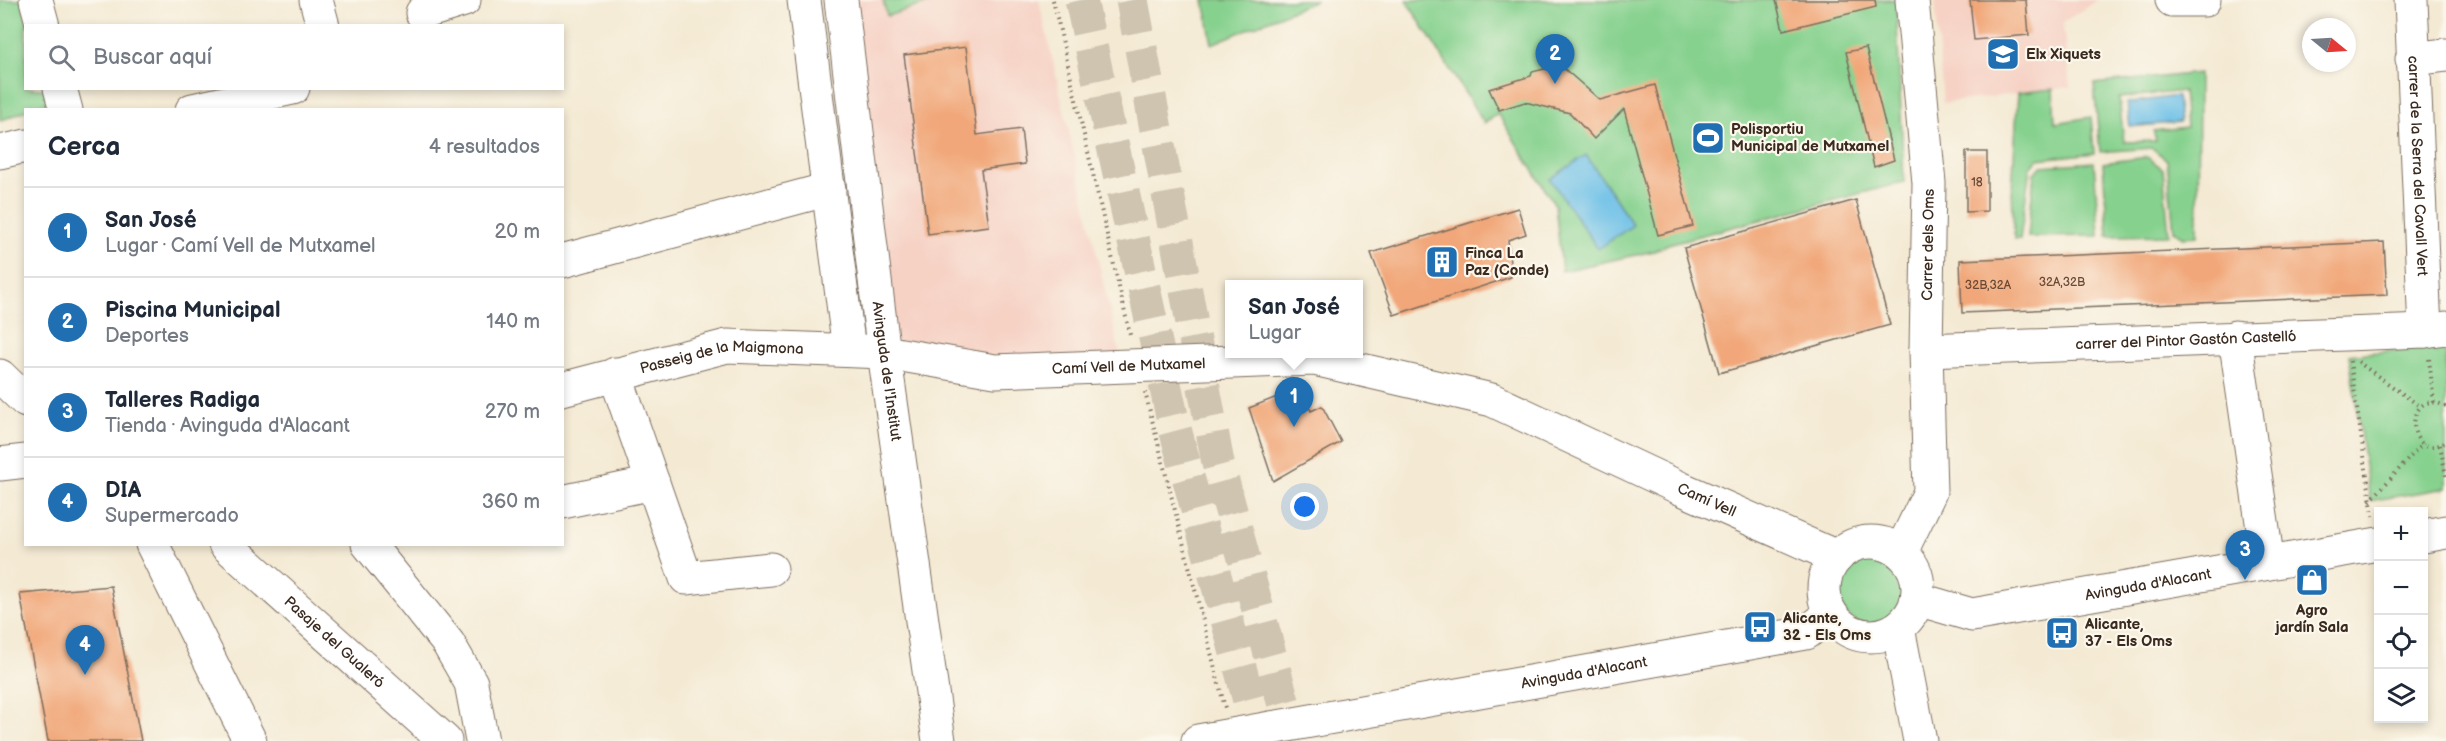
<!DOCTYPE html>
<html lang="es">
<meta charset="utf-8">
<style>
body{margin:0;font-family:"Balsamiq Sans",sans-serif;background:#f2f2f3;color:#1f2937}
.controls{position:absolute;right:18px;bottom:18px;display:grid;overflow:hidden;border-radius:0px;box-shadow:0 3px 9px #0003}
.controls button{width:54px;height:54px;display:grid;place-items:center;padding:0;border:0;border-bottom:2px solid #e0e1e3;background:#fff;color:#1f2937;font:30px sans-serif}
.compass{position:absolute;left:2302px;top:18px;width:54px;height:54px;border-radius:50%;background:#fff;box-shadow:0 3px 9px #0003;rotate:108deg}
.you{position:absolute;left:1305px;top:507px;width:21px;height:21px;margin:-15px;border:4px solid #fff;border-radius:50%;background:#1a73e8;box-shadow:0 0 0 9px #1a73e833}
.badge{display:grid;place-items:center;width:39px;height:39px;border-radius:50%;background:#1f6fb2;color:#fff;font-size:20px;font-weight:700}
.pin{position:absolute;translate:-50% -50px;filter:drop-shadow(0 2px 3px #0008)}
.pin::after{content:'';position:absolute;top:32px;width:21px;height:18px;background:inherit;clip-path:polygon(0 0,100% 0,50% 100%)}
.popup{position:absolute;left:1225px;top:280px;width:138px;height:78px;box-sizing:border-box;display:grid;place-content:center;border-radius:0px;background:#fff;filter:drop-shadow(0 2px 4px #0005);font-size:20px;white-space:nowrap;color:#747a83}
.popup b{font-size:22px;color:#1f2937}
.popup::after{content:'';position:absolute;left:50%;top:100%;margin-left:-12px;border:12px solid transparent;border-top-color:#fff}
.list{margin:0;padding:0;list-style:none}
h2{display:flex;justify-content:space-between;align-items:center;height:78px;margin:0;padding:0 24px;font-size:26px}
h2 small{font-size:20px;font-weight:400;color:#747a83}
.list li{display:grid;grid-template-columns:39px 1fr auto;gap:18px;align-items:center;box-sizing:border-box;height:90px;padding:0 24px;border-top:2px solid #e0e1e3}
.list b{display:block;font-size:22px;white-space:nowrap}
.list p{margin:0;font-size:20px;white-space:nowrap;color:#747a83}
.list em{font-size:20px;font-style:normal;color:#747a83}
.icon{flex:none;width:33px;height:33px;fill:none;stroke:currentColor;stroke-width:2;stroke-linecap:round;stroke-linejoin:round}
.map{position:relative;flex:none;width:2446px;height:741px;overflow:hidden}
.search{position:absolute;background:#fff;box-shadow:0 3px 9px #0003;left:24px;top:24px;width:540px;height:66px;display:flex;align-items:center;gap:15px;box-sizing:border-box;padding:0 21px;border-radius:0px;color:#747a83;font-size:22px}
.panel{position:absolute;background:#fff;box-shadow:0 3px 9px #0003;left:24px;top:108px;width:540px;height:438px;border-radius:0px}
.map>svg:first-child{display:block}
</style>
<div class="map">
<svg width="2446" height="741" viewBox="0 0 2446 741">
<rect width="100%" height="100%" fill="#fbf7ec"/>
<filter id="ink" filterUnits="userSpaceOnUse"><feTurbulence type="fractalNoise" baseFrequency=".0167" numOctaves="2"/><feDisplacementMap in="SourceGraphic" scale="12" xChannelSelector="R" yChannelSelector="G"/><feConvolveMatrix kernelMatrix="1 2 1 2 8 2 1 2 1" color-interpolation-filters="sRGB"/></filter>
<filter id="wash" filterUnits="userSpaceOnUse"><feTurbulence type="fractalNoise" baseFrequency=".008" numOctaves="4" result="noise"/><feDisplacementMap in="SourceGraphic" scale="24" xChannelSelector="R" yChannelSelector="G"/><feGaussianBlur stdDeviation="1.35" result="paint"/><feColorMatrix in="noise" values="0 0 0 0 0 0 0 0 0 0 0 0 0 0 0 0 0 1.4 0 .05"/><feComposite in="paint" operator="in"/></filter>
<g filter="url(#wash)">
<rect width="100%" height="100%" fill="#f4ead4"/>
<!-- built -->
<path fill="#f6d2c5" d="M846,0H1039L1121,360L979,358L886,339Z
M1935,0H2098L2063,22L2070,87L1943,103Z"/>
<!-- green -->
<path fill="#86d18e" stroke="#607e56" stroke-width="1.5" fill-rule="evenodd" d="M0,0H21L28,25L26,26V88L45,89L49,101L0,121Z
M883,0H938L887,16Z
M1204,0H1317L1212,44Z
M1406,0H1896L1904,182L1668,244L1654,251L1562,271L1555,205L1498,114L1484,123Z
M2199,73L2198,235L2184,237L2174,231L2167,160L2152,148L2100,152L2094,84ZM2183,91L2186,127L2154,131L2155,141L2124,142L2119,98Z
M2053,89L2055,123L2091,117L2094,153L2038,159L2030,167L2020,239H2014L2012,189L2018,93Z
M2147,157L2163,169L2169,235L2108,236L2103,163Z
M2094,162L2099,236L2028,237L2034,173L2042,166Z
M2446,345V488L2370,501L2349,355Z
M1836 589a36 36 0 1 1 72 0a36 36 0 1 1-72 0Z"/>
<!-- water -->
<path fill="#6abfe7" stroke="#527482" stroke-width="1.5" d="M2177,96L2180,122L2130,127L2127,103Z
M1586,155L1633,225L1598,249L1550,179Z"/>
<g id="blocks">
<!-- building -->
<path fill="#f1a779" d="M1776,0H1875L1876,7L1783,30Z
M1970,0H2026L2029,35L1974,40Z
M966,47L977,135L1021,129L1025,164L981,170L989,226L928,234L904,55Z
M1866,48L1894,160L1874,167L1846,52Z
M1560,65L1600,100L1655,85L1693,226L1658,235L1624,109L1594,139L1570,113L1525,102L1499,110L1489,89L1531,76L1532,72Z
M1966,152H1987V211L1966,212Z
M1856,200L1890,325L1719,373L1684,248Z
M1518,208L1526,234L1508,240L1511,277L1394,315L1371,253Z
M2384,242L2387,295L1962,313L1960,260Z
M1300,388L1311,411L1322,406L1341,442L1273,481L1249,408Z
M111,586L141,741H48L20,594Z"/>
</g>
</g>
<g filter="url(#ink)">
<use href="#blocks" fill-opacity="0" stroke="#7c6d5e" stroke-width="1.5"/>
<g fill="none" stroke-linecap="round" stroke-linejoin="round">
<!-- highway-tunnel -->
<path stroke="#cfc4b0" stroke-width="33" stroke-dasharray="33 16" stroke-linecap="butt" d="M1081,0L1174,425L1260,741
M1132,0L1218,463L1284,705L1298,741"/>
<defs>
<g id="minor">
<path d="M36,0L43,26"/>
<path d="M316,0L323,26"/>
<path d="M804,0L849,350"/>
<path id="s1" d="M841,0L882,338L939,741"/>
<path d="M2172,0H2204"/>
<path id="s2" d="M2411,0L2425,331"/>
<path d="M422,13L464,0"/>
<path d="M2412,59L2446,55"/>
<path d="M60,88L66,110"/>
<path d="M192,110L293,88"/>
<path d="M0,152L26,146"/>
<path d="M562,261L829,189"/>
<path d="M2235,337L2268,563"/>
<path id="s3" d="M1926,350L2425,331L2446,328"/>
<path d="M615,374L686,578L771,569"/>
<path d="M0,376L26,401"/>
<path id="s4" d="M562,389L727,346L884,352L995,371L1314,359L1492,400L1680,488L1837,557"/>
<path d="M0,464L26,461"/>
<path d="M562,502L653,483"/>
<path d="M2424,536L2446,532"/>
<circle cx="1871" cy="589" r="47"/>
<path d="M152,544L250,741"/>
<path id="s5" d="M225,544L445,741"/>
<path d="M368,544L448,643L471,683L482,741"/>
<path id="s6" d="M1901,552L1930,492L1926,350L1929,183L1912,0"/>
<path id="s7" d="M1917,599L1972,615L2378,544"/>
<path d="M1898,628L1920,741"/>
<path id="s8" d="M1198,741L1806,633L1831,614"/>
</g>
</defs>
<!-- minor casing -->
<use href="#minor" stroke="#7c6d5e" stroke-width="35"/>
<!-- path -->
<path stroke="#7c6d5e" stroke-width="4" stroke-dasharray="1.5 4.5" stroke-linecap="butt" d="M1053,0L1131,339
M2429,359L2434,403
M2350,361L2373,516
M2358,362L2421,407
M1145,392L1225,708
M2446,407C2404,382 2403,466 2446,442
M2440,445L2446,476
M2370,501L2423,443"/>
<!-- minor -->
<use href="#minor" stroke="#fff" stroke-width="33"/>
</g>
</g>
<!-- icons -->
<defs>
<symbol id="school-square" viewBox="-11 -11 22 22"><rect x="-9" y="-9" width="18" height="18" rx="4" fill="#1f6fb2" stroke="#fbf7ec"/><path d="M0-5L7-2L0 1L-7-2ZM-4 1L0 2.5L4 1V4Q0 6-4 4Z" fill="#fff"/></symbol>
<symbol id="stadium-square" viewBox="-11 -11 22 22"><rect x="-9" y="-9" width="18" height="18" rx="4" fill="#1f6fb2" stroke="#fbf7ec"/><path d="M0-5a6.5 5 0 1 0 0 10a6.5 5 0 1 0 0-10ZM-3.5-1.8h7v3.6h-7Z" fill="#fff"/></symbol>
<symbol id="building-square" viewBox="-11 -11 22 22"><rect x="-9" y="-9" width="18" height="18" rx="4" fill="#1f6fb2" stroke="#fbf7ec"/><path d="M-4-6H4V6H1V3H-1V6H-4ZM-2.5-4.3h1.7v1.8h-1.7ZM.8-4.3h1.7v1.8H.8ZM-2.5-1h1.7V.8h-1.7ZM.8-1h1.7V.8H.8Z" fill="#fff"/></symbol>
<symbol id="shop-square" viewBox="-11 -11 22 22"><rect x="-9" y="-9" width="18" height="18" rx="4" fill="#1f6fb2" stroke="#fbf7ec"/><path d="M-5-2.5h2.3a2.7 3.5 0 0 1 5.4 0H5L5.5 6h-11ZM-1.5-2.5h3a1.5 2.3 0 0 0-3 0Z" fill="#fff"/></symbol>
<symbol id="bus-square" viewBox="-11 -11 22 22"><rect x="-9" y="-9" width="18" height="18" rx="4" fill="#1f6fb2" stroke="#fbf7ec"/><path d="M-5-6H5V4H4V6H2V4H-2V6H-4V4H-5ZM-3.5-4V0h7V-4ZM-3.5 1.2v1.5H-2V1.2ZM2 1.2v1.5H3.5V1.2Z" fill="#fff"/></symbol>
</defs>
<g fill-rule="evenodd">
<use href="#school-square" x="1984" y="35" width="38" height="38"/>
<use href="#stadium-square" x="1689" y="119" width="38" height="38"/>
<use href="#building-square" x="1423" y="243" width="38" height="38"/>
<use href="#shop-square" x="2293" y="561" width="38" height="38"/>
<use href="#bus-square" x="1741" y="608" width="38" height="38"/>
<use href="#bus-square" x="2043" y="614" width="38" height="38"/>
</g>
<g text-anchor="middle" stroke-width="4.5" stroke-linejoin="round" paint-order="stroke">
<!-- number labels -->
<g font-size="12" fill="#684935">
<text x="1977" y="186">18</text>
<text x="2062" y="286">32A,32B</text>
<text x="1988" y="289">32B,32A</text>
</g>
<!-- poi labels -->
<g font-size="15" font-weight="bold" fill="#3b2a1e" stroke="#fbf7ec" text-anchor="start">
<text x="2026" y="59">Elx Xiquets</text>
<text x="1731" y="134">Polisportiu<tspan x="1731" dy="17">Municipal de Mutxamel</tspan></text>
<text x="1465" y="258">Finca La<tspan x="1465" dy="17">Paz (Conde)</tspan></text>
<text x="2312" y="615" text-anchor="middle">Agro<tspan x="2312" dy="17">jardín Sala</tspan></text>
<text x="1783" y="623">Alicante,<tspan x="1783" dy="17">32 - Els Oms</tspan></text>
<text x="2085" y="629">Alicante,<tspan x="2085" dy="17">37 - Els Oms</tspan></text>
</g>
<!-- street labels -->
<g font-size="15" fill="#3b2a1e" stroke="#fbf7ec">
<text dy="5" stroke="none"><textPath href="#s2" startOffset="166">carrer de la Serra del Cavall Vert</textPath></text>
<text dy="5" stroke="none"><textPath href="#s6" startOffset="314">Carrer dels Oms</textPath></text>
<text dy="5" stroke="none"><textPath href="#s3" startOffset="260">carrer del Pintor Gastón Castelló</textPath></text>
<text dy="5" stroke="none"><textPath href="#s4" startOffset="164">Passeig de la Maigmona</textPath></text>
<text dy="5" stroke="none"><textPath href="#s4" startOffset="574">Camí Vell de Mutxamel</textPath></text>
<text dy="5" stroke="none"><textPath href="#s1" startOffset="374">Avinguda de l'Institut</textPath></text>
<text dy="5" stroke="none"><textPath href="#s4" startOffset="1179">Camí Vell</textPath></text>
<text dy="5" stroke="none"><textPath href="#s7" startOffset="236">Avinguda d'Alacant</textPath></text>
<text dy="5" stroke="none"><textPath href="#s5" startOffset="147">Pasaje del Gualeró</textPath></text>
<text dy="5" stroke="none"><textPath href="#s8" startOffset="392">Avinguda d'Alacant</textPath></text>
</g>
</g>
</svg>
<div class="controls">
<button>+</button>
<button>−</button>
<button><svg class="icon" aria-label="locate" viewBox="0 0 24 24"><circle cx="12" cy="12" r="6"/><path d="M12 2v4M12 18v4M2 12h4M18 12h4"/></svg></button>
<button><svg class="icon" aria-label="layers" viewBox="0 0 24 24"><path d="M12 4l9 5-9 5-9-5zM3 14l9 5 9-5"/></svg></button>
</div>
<svg class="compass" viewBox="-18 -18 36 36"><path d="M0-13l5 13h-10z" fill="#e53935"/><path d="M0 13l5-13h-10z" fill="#747a83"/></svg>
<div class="you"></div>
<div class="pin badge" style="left:1294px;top:427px">1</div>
<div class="popup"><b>San José</b>Lugar</div>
<div class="pin badge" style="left:1555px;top:84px">2</div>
<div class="pin badge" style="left:2245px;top:580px">3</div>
<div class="pin badge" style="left:85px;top:675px">4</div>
<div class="search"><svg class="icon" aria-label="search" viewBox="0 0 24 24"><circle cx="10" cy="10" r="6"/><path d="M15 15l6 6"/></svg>Buscar aquí</div>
<section class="panel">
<h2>Cerca<small>4 resultados</small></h2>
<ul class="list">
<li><span class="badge">1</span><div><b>San José</b><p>Lugar · Camí Vell de Mutxamel</p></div><em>20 m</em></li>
<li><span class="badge">2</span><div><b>Piscina Municipal</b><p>Deportes</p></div><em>140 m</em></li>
<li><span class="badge">3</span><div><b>Talleres Radiga</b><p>Tienda · Avinguda d'Alacant</p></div><em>270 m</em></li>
<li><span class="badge">4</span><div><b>DIA</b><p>Supermercado</p></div><em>360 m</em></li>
</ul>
</section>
</div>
